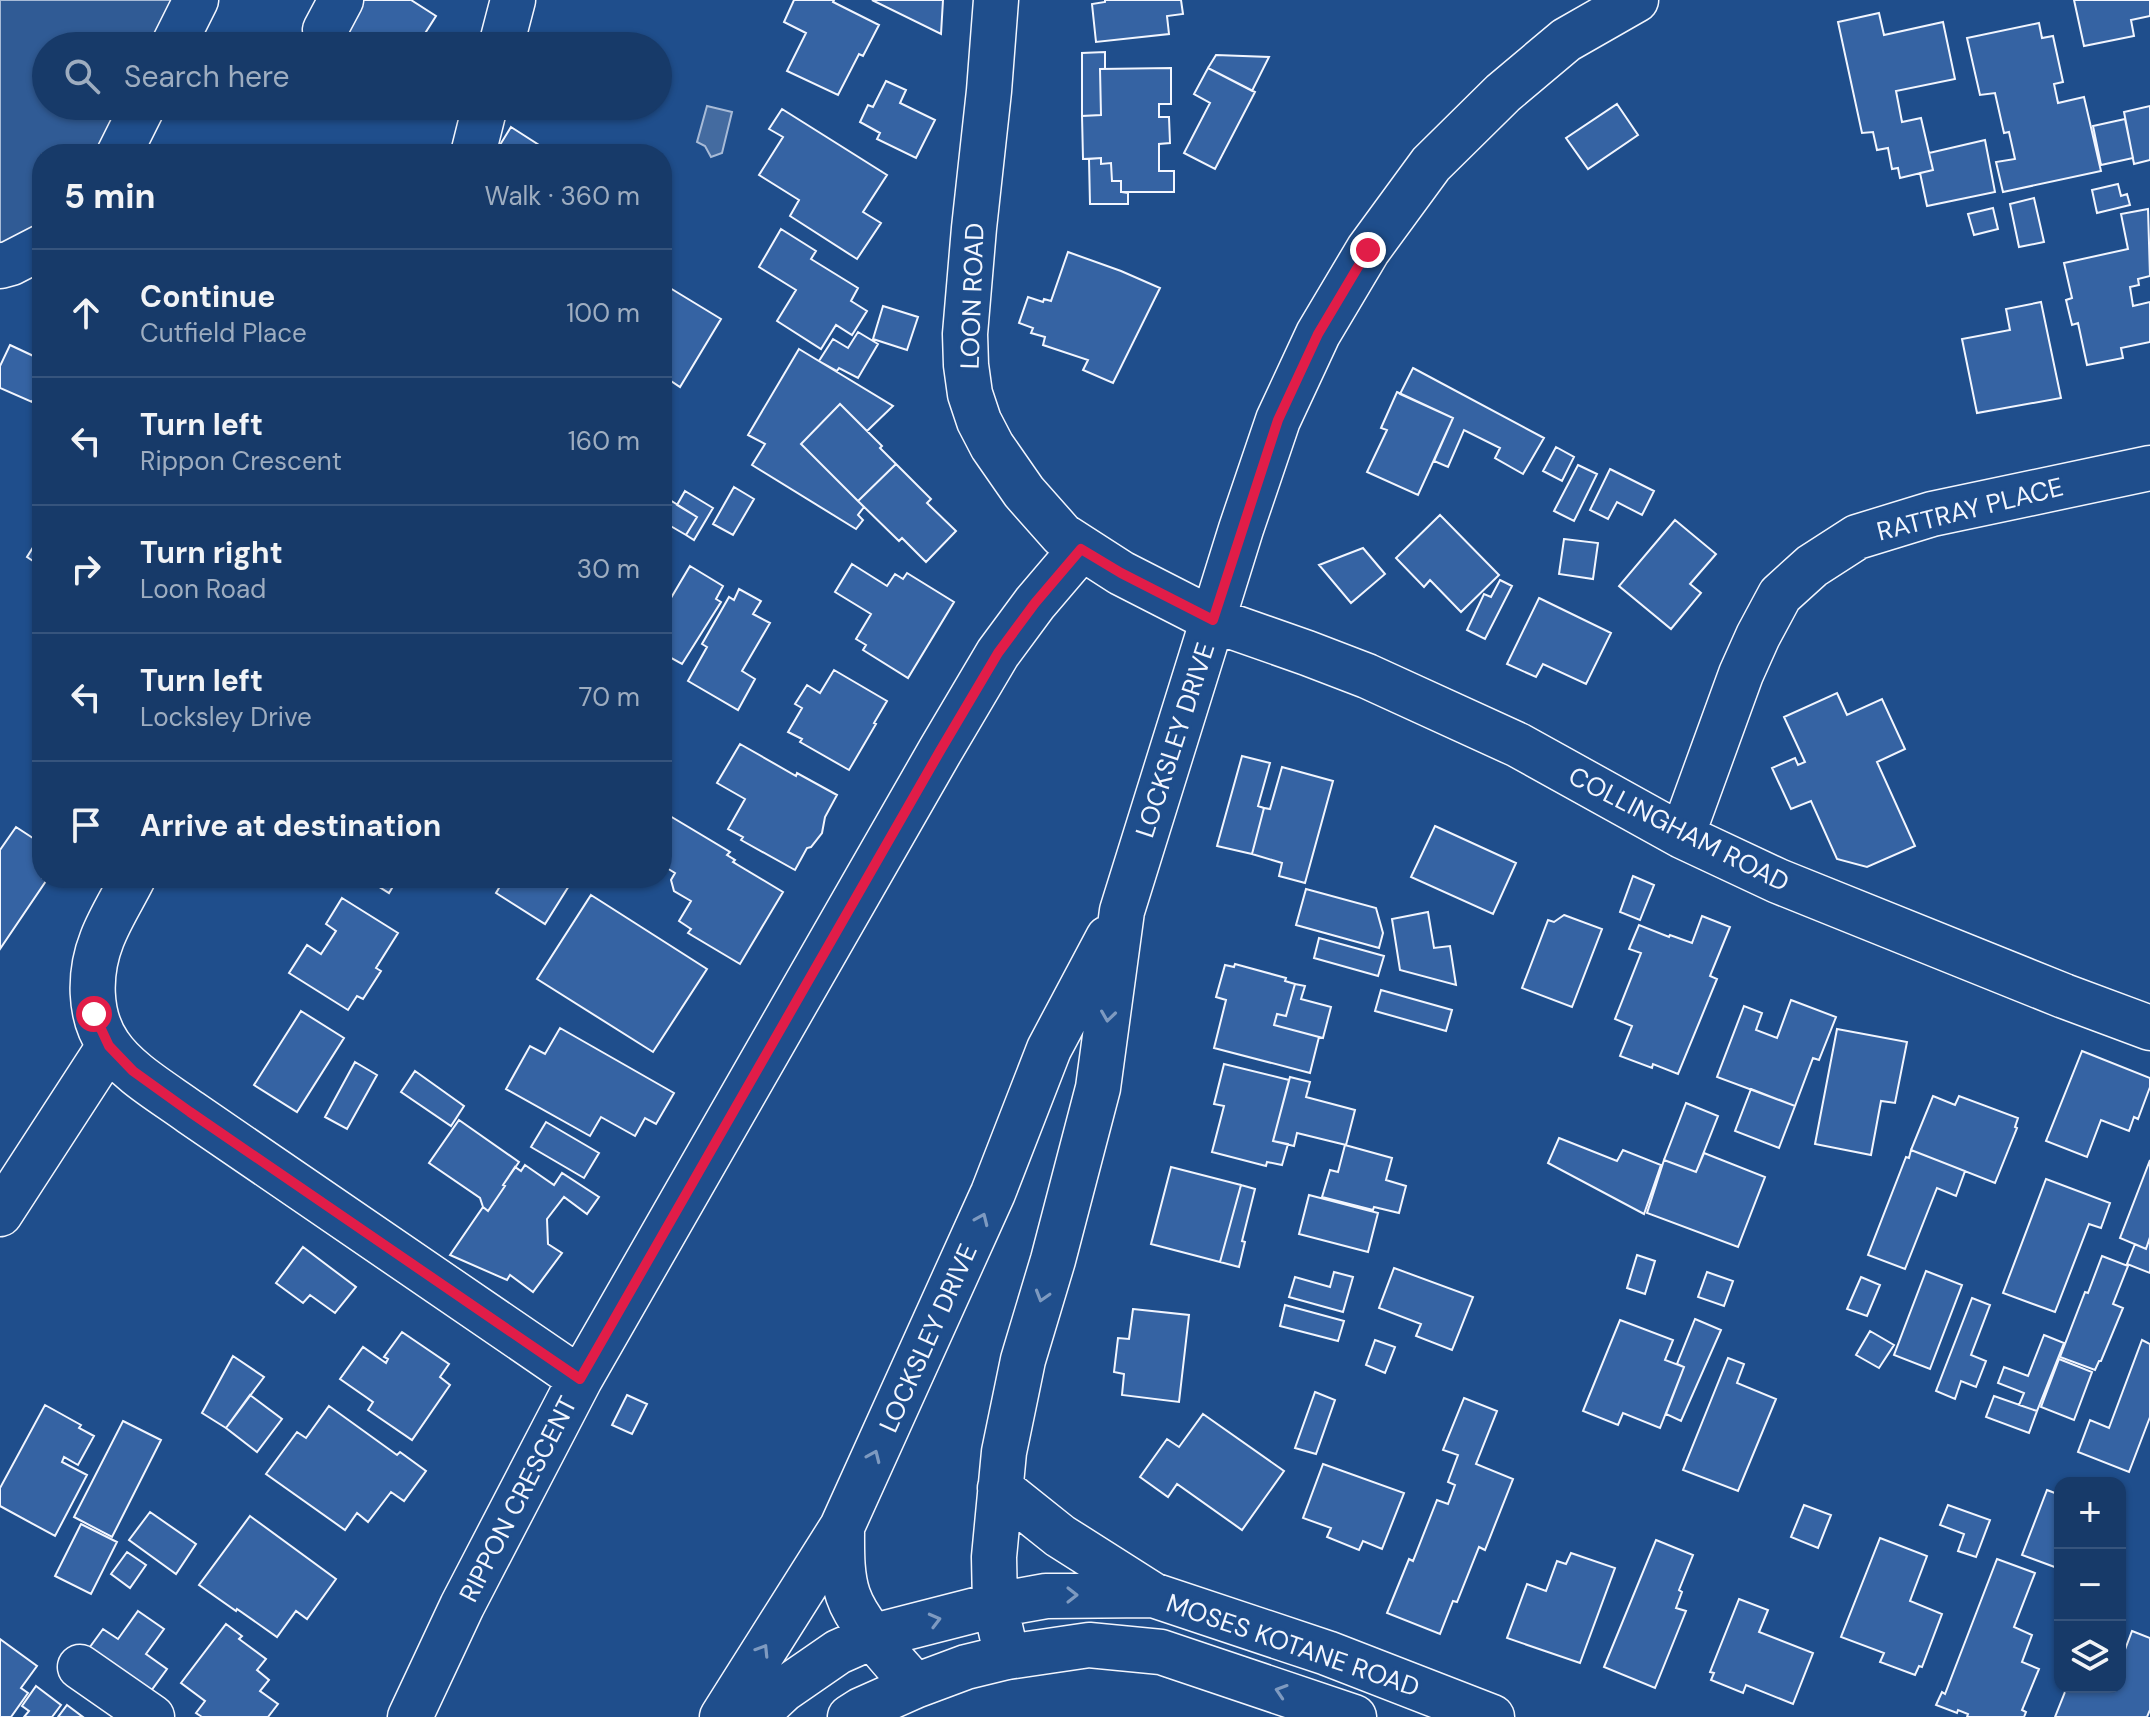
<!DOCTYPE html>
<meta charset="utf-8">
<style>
body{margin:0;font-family:"DM Sans",sans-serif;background:#20416f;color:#f1f3f6}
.controls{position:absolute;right:24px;bottom:24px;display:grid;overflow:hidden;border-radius:16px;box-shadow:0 2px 6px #0004}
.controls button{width:72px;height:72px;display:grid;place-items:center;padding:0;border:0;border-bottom:2px solid #36547d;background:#173a69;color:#f1f3f6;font:40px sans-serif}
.stop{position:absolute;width:24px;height:24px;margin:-18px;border:6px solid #e11d48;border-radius:50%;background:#fff}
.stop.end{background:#e11d48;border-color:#fff;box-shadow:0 2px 8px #0008}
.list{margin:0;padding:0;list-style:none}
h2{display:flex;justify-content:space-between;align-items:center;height:104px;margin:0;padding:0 32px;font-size:34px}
h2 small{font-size:26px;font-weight:400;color:#9eadc0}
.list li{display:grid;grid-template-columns:52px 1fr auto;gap:24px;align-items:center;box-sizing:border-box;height:128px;padding:0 32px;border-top:2px solid #36547d}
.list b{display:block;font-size:30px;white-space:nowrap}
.list p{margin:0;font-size:26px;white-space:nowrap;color:#9eadc0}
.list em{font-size:26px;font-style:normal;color:#9eadc0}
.icon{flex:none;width:44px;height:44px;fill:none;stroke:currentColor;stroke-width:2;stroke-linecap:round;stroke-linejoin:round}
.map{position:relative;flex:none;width:2150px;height:1717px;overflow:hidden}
.search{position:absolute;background:#173a69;box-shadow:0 2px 6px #0004;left:32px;top:32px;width:640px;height:88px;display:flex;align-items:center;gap:20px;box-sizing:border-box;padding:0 28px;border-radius:44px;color:#9eadc0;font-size:30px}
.panel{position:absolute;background:#173a69;box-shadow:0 2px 6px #0004;left:32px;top:144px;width:640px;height:744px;border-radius:32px}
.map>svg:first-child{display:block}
</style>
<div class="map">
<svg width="2150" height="1717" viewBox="0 0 2150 1717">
<rect width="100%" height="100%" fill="#1f4e8c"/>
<!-- built -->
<path fill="#305b95" stroke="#a8bbd7" stroke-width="2" d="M0,0H177L155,46H46V106H127L101,154H42V227L0,249Z"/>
<!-- water -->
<path fill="#446ba0" stroke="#a8bbd7" stroke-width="2" d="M707,106L732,112L722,153L711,157L705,146L697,142Z"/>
<!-- building -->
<path fill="#3563a3" stroke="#f2f6ff" stroke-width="2" d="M363,0H411L436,16L417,46H349L338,39Z
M794,0H834L833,2L879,25L863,56L859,54L838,95L787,71L806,33L784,22Z
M872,0H943L941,34Z
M1105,0H1181L1183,14L1167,16L1169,34L1096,42L1092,4L1105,2Z
M2074,0H2150V16L2131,20L2134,36L2084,46Z
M1879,13L1884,35L1943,22L1955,79L1896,91L1902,122L1921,118L1933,170L1900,178L1898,168L1892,169L1888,148L1877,150L1873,132L1862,133L1838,22Z
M2039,23L2042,38L2053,36L2063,82L2054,84L2058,103L2084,97L2101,171L2003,192L1996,162L2015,159L2009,132L2004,133L1995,93L1980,95L1967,38Z
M1105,52V69H1100L1101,115L1082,116V53Z
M1216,55L1269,57L1252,91L1208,68Z
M1171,68V104H1159V117H1169L1170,143L1159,144V171H1174V192H1121V181H1112L1111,163L1101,164V158L1083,159L1082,116L1101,115L1100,69Z
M1208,68L1255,92L1215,169L1184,153L1210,103L1194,94Z
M886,81L906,90L900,103L935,120L916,158L877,139L880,133L860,122L868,105L873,107Z
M1617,104L1638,135L1588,169L1566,138Z
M2150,106V160L2134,164L2124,112Z
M782,109L887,175L863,212L881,223L857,259L790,216L799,200L759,175L783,137L769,129Z
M2125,119L2133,158L2101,165L2093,126Z
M511,127L553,154L495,153Z
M1985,140L1995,192L1927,206L1920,173L1933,170L1929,153Z
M1101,158V164L1111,163L1112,181H1121V192L1128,193V204H1090L1089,159Z
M2118,184L2121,196L2127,194L2130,205L2097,213L2092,190Z
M2034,198L2044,242L2019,247L2010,204Z
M1993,208L1998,229L1974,235L1968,214Z
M2148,209L2150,276L2138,279L2139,285L2130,287L2133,306L2150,302V342L2121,348L2123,358L2087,365L2078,323L2072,325L2066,300L2072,298L2064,263L2128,249L2121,214Z
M781,229L816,251L811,259L858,288L851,301L867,311L852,335L836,325L821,349L777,321L796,290L759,267Z
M1068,252L1121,271L1160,288L1113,383L1083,370L1088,360L1043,345L1045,337L1031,333L1033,328L1019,323L1028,297L1043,302L1044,299L1051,301Z
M670,288L721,319L680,387L662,375V301Z
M2041,302L2061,398L1977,413L1962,339L2010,330L2006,309Z
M883,306L918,317L907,350L873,339Z
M858,332L878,344L858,378L839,368L837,371L819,361L833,339L848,348Z
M10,345L42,360V381L32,402L0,388V366Z
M799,349L893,406L867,431L840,404L801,444L864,507L858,515L863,520L856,529L752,465L765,444L748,435Z
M1413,368L1544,438L1523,474L1495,458L1500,448L1464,430L1448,467L1434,461L1453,418L1400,394Z
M1397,392L1453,418L1418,495L1367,472L1387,430L1381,428Z
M840,404L882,446L880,448L896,464L858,501L801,444Z
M1556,447L1574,457L1562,481L1543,471Z
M896,464L931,499L927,503L956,531L926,562L902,538L899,541L858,501Z
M1578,465L1597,474L1574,521L1554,511Z
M1610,469L1654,491L1642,515L1617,502L1608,519L1590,510Z
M734,487L754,499L733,535L713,524Z
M685,491L713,508L694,540L686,535L697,517L677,505Z
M670,500L697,517L686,535L662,521V514Z
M1440,515L1499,575L1461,612L1430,580L1424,587L1396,558Z
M1675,520L1716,554L1690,584L1701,593L1671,629L1619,586Z
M42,533V567L27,557Z
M1564,539L1598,543L1593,579L1559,574Z
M1363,548L1385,574L1351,603L1319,565Z
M852,564L887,586L895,574L903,579L907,573L954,602L908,678L863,650L866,645L856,639L871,614L835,592Z
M690,566L723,586L716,599L721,602L682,664L662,653V613Z
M1500,580L1512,586L1485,639L1467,630L1484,594L1491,597Z
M739,589L761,601L753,614L770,623L742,671L755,679L738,710L688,681L707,647L702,644L729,597L734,600Z
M1539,598L1611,633L1586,684L1543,664L1536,677L1507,664Z
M834,670L887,701L874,723L876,724L849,770L800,742L802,739L788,732L802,708L795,704L807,685L820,693Z
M1837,693L1847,715L1882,699L1905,749L1877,762L1915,846L1867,867L1837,859L1811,801L1791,809L1772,768L1795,758L1798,765L1805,762L1784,717Z
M740,744L796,776L797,773L837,795L825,817L822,833L811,847L807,848L795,870L741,840L743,837L728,829L745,799L717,783Z
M1242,756L1270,763L1258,806L1264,808L1252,854L1217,846Z
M1282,767L1333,781L1305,883L1279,876L1282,863L1252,854L1264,808L1270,809Z
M665,813L730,852L727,855L735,860L733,862L783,892L740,964L688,933L691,929L679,921L691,901L674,891L671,880L675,873L662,865V818Z
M1435,826L1516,863L1493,914L1411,877Z
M16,827L42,844V878H48L0,949V850Z
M1633,876L1654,885L1640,920L1620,912Z
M365,878H398L389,893Z
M505,878H568L572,881L545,924L496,893Z
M1306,889L1376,908L1383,933L1379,948L1296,925Z
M591,895L707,969L653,1052L537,979Z
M342,898L398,933L376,968L381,971L363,999L357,996L348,1010L289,973L307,945L321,954L336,931L326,924Z
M1428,912L1434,948L1450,946L1456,985L1400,970L1392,919Z
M1564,915L1602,929L1572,1007L1522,988L1548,920L1554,922Z
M1702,916L1730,927L1710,976L1717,979L1678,1074L1653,1064L1652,1068L1620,1056L1632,1026L1615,1019L1641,953L1629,949L1639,925L1669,937L1670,935L1692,943Z
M1319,938L1384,956L1378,976L1314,958Z
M1235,964L1286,978L1285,981L1295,984L1286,1016L1277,1014L1274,1025L1319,1037L1310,1073L1214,1048L1226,1000L1216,997L1225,965L1234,967Z
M1295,984L1305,986L1301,999L1331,1007L1323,1038L1274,1025L1277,1014L1286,1016Z
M1381,990L1452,1010L1446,1031L1375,1011Z
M1791,1000L1836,1017L1819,1060L1813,1058L1795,1106L1717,1077L1744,1006L1762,1013L1756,1030L1777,1038Z
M301,1011L344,1038L297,1112L254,1085Z
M560,1028L674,1093L656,1124L645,1118L635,1136L601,1117L590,1136L506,1089L530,1046L545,1054Z
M1837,1029L1907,1042L1895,1103L1881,1101L1871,1155L1815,1144Z
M2082,1051L2150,1078V1087L2138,1119L2134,1117L2129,1131L2101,1120L2087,1157L2046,1141Z
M355,1062L377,1075L347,1129L325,1117Z
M1224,1064L1289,1080L1273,1141L1288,1144L1282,1165L1267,1162L1266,1166L1212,1152L1224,1106L1214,1104Z
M415,1071L464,1106L451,1126L401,1092Z
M1290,1077L1310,1082L1306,1097L1355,1110L1346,1145L1297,1133L1294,1146L1273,1141Z
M1751,1089L1795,1106L1779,1148L1735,1131Z
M1933,1096L1955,1105L1959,1096L2018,1118L2015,1127L2017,1128L1995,1183L1911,1150Z
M1686,1103L1718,1116L1696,1172L1664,1160Z
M459,1120L519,1162L503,1185L505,1186L488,1211L483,1207L480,1198L429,1163Z
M546,1122L599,1153L584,1178L531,1147Z
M1559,1138L1617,1161L1623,1150L1661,1165L1644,1214L1548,1163Z
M1345,1145L1392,1158L1386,1180L1406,1186L1399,1213L1374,1207L1373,1210L1322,1197L1330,1170L1338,1172Z
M1911,1150L1965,1171L1956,1196L1937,1188L1905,1269L1868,1255L1906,1157L1909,1158Z
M1704,1153L1765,1177L1738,1247L1647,1213L1664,1160L1696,1172Z
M2150,1160V1237L2146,1249L2120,1238Z
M525,1165L554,1185L562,1173L599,1197L587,1214L564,1197L547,1219L548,1244L562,1253L533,1292L510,1275L507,1280L450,1255L483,1207L488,1211L505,1186L503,1185L515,1167L521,1171Z
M1171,1167L1241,1185L1220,1262L1151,1244Z
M2046,1179L2110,1203L2101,1228L2089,1224L2055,1312L2003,1293Z
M1241,1185L1255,1189L1242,1241L1245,1242L1239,1267L1220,1262Z
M1309,1195L1378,1213L1368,1252L1299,1234Z
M2150,1237V1273L2127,1264L2135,1244L2146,1249Z
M303,1247L356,1287L335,1313L310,1295L303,1303L276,1283Z
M1637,1255L1655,1261L1645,1294L1627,1288Z
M2102,1256L2128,1266L2113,1304L2123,1308L2101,1361H2099L2095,1370L2060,1357L2085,1292L2088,1293Z
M1394,1268L1473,1297L1452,1350L1416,1336L1421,1324L1379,1308Z
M1926,1271L1962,1285L1930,1369L1894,1355Z
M1334,1272L1353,1277L1343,1312L1289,1297L1295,1277L1330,1287Z
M1707,1272L1733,1281L1724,1306L1698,1297Z
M1861,1277L1880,1285L1867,1316L1847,1309Z
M1972,1298L1990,1305L1971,1355L1986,1361L1976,1387L1961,1381L1955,1399L1936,1391Z
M1285,1305L1344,1321L1338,1341L1280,1326Z
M1133,1309L1189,1315L1179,1402L1122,1395L1124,1374L1114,1372L1118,1338L1129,1339Z
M1695,1319L1721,1330L1681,1421L1666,1414L1684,1367L1677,1364Z
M1620,1320L1673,1340L1665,1360L1684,1367L1660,1428L1623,1413L1618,1425L1583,1411Z
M1870,1331L1894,1345L1879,1368L1856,1355Z
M402,1332L449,1364L440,1377L450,1385L412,1440L368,1410L373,1402L340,1379L363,1347L386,1363L388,1359L384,1357Z
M2044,1335L2064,1343L2037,1411L2019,1405L2024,1393L1998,1383L2004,1367L2028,1376Z
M1375,1340L1395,1347L1385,1373L1366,1365Z
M2142,1340L2150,1344V1417L2129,1472L2078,1452L2090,1420L2109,1428Z
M233,1356L264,1377L226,1428L202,1413Z
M1728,1358L1744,1364L1737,1383L1776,1399L1738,1491L1683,1470Z
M2059,1359L2092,1372L2074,1420L2041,1407Z
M1315,1392L1335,1400L1316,1454L1295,1448Z
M250,1395L282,1419L257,1452L226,1428Z
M627,1395L647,1404L632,1434L612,1425Z
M1994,1396L2037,1411L2029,1433L1986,1417Z
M1464,1398L1497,1411L1476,1464L1513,1479L1485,1550L1479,1547L1457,1602L1453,1601L1440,1634L1387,1613L1409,1559L1413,1561L1437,1500L1448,1504L1455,1485L1448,1482L1458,1455L1443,1450Z
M45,1405L81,1425L79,1428L94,1436L78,1465L64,1457L62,1462L87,1475L55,1536L0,1506V1488Z
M329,1406L397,1455L400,1452L426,1471L404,1501L391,1492L368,1522L357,1513L345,1530L266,1474L297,1432L306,1438Z
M1203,1414L1284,1471L1242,1530L1177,1484L1168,1497L1140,1477L1167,1439L1179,1447Z
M123,1421L161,1440L112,1537L74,1517Z
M1323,1464L1404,1493L1382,1549L1363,1541L1359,1550L1327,1537L1331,1528L1303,1518Z
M2047,1490L2060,1495V1569L2022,1555Z
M1804,1505L1831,1515L1818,1548L1791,1537Z
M1948,1505L1990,1520L1976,1557L1958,1551L1964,1534L1940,1525Z
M150,1512L196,1544L176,1574L129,1540Z
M250,1516L336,1579L307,1619L296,1611L277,1637L237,1609L236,1611L199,1585Z
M81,1524L117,1542L91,1594L55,1576Z
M1880,1538L1927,1556L1910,1601L1942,1614L1922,1667L1919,1666L1915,1675L1880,1662L1884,1653L1841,1637Z
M1656,1540L1693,1555L1679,1590L1682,1592L1676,1608L1686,1611L1655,1688L1604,1667Z
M127,1552L146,1565L130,1588L111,1574Z
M1571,1553L1615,1568L1580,1663L1507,1638L1527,1584L1546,1591L1557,1561L1566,1564Z
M1997,1559L2035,1573L2014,1627L2032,1635L2022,1662L2039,1669L2022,1710L2026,1712L2024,1717H1967L1968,1714L1958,1710L1957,1713L1936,1705L1942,1692L1945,1694Z
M1739,1599L1768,1610L1759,1632L1813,1653L1793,1704L1746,1685L1743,1693L1711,1680L1714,1673L1710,1672Z
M138,1611L164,1629L146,1654L167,1669L148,1695L87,1651L103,1629L118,1639Z
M226,1624L242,1636L239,1639L266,1659L257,1670L269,1680L260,1691L278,1704L268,1717H202L196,1713L205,1701L181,1683Z
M2132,1631L2150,1638V1710L2147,1717H2055L2067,1687H2120V1663Z
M0,1639L37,1666L21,1688L28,1693L11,1717H0Z
M36,1686L61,1705L52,1717H24L29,1711L22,1706Z
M67,1705L83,1717H58Z"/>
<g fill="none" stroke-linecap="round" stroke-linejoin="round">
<defs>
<path id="minor" d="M996,0L989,91L974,228L965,334L966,365L970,394L979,421L992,446L1024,492L1062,535L1121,573L1213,620L1307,653L1367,676L1518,745L1682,836L1778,881L2064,996L2150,1028
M325,30L341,0
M173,46L196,0
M501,46L513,0
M119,154L143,106
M473,154L485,106
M0,266L11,263L42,247
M1682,836L1741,674L1758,636L1780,595L1812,566L1857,537L1932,514L2150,468
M133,878C123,898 110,918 102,939C89,972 88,1015 109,1045C127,1072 164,1093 190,1112L580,1379
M0,1214L109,1046
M1000,1488L1060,1536L1153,1595
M1007,1657L995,1605L994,1557L1004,1452L1023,1360L1053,1260L1098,1088L1122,911L1241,529L1278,420L1318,334L1368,250L1431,164L1503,93L1566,40L1636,0
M80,1667L152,1717
M915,1686C894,1661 858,1625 848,1595C841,1574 842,1549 842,1527L993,1193L1049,1049L1108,938
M410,1717L462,1606L580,1379L940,751L998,653L1035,603L1081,549
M722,1717L842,1527
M754,1717L783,1690L838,1652L874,1636L995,1605L1046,1596L1153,1595L1327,1653L1492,1717
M850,1717L861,1710L915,1686L966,1667L1007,1657L1089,1645L1161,1652L1354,1717"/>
</defs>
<!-- minor casing -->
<use href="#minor" stroke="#f2f6ff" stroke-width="47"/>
<!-- minor -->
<use href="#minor" stroke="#1f4e8c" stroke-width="44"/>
</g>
<!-- one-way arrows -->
<defs><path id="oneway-chevron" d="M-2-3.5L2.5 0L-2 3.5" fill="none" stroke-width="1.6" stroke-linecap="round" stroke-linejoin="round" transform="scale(2)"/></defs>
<g stroke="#7e9ac0">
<use href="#oneway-chevron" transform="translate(1108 1016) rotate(98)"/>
<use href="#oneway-chevron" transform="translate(982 1219) rotate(-66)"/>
<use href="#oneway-chevron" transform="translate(1042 1296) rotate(107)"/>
<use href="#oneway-chevron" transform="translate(874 1456) rotate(-66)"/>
<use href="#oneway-chevron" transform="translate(1072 1595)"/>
<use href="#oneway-chevron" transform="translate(935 1620) rotate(-15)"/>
<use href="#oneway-chevron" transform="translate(763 1650) rotate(-58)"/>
<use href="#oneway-chevron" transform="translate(1281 1691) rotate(-162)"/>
</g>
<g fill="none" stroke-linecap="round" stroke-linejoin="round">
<!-- route -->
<path stroke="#e11d48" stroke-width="10" d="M94,1014L109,1046L133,1071L190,1112L580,1379L940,751L998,653L1035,603L1081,549L1121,573L1213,620L1278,420L1318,334L1368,250"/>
</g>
<g text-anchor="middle" stroke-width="6" stroke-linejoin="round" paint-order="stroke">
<!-- street labels -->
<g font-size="26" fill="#f2f6ff" stroke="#1f4e8c">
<text transform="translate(972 296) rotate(-88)" y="9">LOON ROAD</text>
<text transform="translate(1970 509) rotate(-14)" y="9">RATTRAY PLACE</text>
<text transform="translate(1175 740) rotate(-72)" y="9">LOCKSLEY DRIVE</text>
<text transform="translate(1679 829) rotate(27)" y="9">COLLINGHAM ROAD</text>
<text transform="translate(928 1338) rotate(-66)" y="9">LOCKSLEY DRIVE</text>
<text transform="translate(518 1499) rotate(-63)" y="9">RIPPON CRESCENT</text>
<text transform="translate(1293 1645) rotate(19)" y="9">MOSES KOTANE ROAD</text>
</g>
</g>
</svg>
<div class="controls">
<button>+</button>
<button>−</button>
<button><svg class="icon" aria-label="layers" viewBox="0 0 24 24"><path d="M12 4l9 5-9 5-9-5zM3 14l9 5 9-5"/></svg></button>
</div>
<div class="stop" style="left:94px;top:1014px"></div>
<div class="stop end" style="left:1368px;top:250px"></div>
<div class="search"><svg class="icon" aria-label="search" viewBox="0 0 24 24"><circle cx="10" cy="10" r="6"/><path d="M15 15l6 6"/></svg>Search here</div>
<section class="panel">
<h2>5 min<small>Walk · 360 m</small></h2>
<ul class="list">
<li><svg class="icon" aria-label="ahead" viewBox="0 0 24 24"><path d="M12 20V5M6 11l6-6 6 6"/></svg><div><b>Continue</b><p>Cutfield Place</p></div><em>100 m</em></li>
<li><svg class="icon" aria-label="left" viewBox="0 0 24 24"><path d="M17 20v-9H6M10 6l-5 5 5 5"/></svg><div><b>Turn left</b><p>Rippon Crescent</p></div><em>160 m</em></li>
<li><svg class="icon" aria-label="right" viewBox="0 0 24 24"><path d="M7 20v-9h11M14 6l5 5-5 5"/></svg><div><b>Turn right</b><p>Loon Road</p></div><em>30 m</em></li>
<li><svg class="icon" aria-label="left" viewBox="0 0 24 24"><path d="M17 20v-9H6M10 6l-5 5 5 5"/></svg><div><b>Turn left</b><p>Locksley Drive</p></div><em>70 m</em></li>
<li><svg class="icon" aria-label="arrive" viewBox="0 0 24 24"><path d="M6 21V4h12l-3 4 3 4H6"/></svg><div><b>Arrive at destination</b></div></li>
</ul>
</section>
</div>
